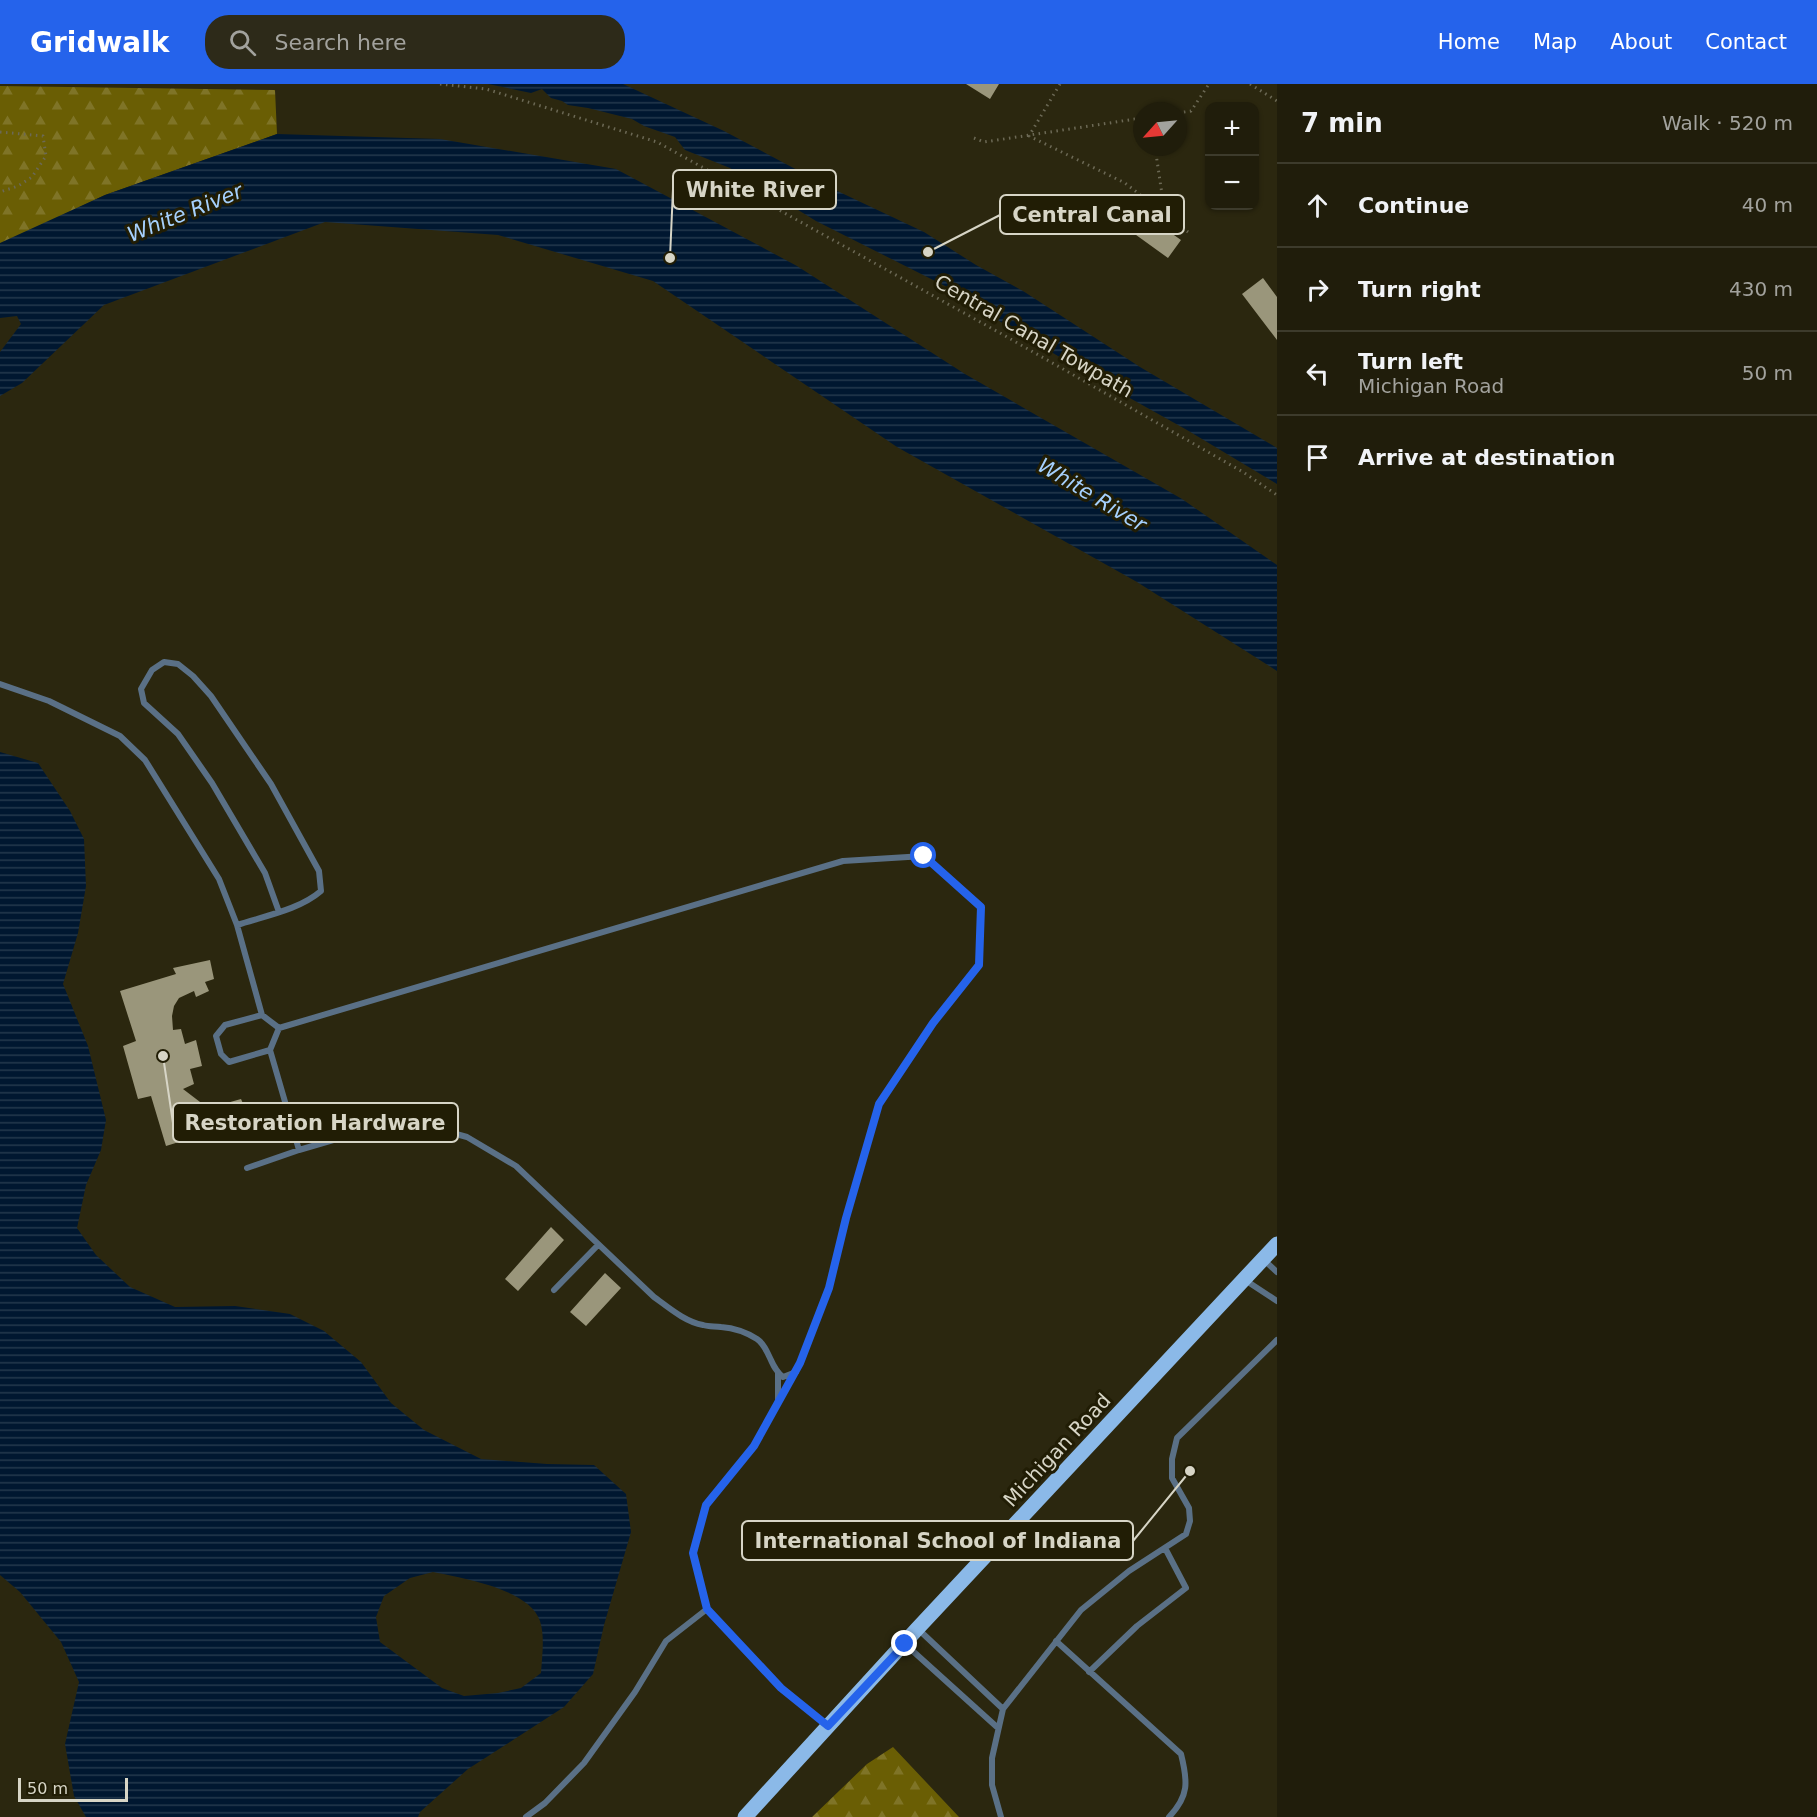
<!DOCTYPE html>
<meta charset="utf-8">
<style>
body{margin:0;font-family:"DejaVu Sans",sans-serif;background:#2d2a19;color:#f1f3f6}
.controls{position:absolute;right:18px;top:18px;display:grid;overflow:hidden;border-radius:12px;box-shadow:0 2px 4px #0004}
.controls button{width:54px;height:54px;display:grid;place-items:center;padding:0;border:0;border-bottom:2px solid #3d3b2c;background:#201d0b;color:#f1f3f6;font:30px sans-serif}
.compass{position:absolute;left:1133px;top:18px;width:54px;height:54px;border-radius:50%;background:#201d0b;box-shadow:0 2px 4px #0004;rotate:243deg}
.scale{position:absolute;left:18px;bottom:15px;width:110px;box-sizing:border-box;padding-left:6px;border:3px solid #d7d5c6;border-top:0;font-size:16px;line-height:21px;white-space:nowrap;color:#d7d5c6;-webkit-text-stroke:4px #211d05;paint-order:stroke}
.stop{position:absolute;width:18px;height:18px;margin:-14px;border:4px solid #2563eb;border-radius:50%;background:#fff}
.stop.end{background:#2563eb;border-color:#fff;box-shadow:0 2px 6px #0008}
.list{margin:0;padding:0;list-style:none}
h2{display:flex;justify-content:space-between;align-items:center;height:78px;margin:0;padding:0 24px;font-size:26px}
h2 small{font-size:20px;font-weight:400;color:#a2a29d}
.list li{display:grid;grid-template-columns:39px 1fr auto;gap:18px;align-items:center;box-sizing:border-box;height:84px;padding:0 24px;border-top:2px solid #3d3b2c}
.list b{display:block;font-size:22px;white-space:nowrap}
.list p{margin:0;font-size:20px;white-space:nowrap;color:#a2a29d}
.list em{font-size:20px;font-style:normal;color:#a2a29d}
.icon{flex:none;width:33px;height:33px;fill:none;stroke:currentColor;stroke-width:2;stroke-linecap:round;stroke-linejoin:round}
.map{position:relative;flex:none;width:1277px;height:1733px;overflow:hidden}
header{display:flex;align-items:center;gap:36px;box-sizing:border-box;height:84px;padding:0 30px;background:#2563eb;color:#fff}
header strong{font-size:28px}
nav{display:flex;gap:33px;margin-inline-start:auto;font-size:21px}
.search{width:420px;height:54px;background:#2d2a19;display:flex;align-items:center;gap:15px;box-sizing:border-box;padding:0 21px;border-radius:24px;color:#a2a29d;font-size:22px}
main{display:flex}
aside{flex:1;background:#201d0b}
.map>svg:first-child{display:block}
</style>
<header>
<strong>Gridwalk</strong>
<div class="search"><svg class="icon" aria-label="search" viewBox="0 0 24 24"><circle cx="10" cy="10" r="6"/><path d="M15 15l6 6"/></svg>Search here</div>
<nav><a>Home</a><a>Map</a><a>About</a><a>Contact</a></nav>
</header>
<main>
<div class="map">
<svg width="1277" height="1733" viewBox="0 0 1277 1733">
<defs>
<pattern id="forest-firs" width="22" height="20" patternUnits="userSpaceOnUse" patternTransform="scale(1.5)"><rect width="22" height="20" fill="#6a5e04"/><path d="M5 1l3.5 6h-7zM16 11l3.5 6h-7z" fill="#7f7427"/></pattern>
<pattern id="water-rules" width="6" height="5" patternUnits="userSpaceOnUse" patternTransform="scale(1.5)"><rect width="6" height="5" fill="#001730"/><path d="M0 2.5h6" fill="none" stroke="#24384c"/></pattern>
</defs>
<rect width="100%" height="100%" fill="#2b270f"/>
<!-- forest -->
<path fill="url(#forest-firs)" d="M0,2L275,6L277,50L105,111L0,161Z
M893,1663L959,1733H812L867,1680Z"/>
<!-- water -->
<path fill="url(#water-rules)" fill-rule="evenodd" d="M488,0H623L724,47L831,104L924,148L976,181L1023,207L1140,283L1277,364V400L1187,346L1110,303L964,216L949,204L816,137L730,84L685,66L675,53L644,42L632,35L588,24L568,21L562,17L551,14L542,5L531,9Z
M277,50L440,55L616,85L797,182L965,290L1182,415L1277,481V587L1137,498L897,363L653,197L498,151L325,138L104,221L22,299L0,312V268L21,240L17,232L0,234V159L105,111Z
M0,668L38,679L70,727L84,755L86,802L78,849L63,900L88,962L106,1036L101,1066L86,1101L77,1144L96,1171L130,1203L175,1223L235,1222L290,1230L324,1247L361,1278L391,1319L424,1346L481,1375L547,1380L594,1381L626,1410L631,1448L604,1541L593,1590L564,1623L468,1685L420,1728L418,1733H86L74,1712L65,1660L79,1598L61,1558L20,1508L0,1491ZM433,1488C462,1494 530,1505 540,1537C545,1553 542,1572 541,1589L521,1604L498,1609L464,1612L442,1604L380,1558L376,1533L384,1512L410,1494Z"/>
<!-- building -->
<path fill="#9a967b" d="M966,0H999L990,15Z
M1137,125L1181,156L1168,174L1125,143Z
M1263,194L1277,213V256L1242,210Z
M210,876L214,895L205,898L209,907L196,913L194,907L179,914L174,922L172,932L173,946L181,945L185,960L196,956L202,982L190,985L194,1000L183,1005L204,1021L216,1022L241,1015L245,1024L252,1022L257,1041L222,1052L221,1045L166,1062L151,1012L138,1015L123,962L136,957L120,907L176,890L173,884Z
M551,1143L564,1156L518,1207L505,1195Z
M605,1189L621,1204L586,1242L570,1228Z"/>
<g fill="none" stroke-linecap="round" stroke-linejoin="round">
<!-- path -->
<path stroke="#6c6955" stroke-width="3" stroke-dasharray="1.5 4.5" stroke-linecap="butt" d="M440,0L486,5L657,58L1000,249L1243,388L1277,411
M1060,0L1029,52L1125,99L1188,148
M1250,0L1277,17
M1178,29L1191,27L1209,0
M0,48L43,52L46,72L32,93L18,102L0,108
M974,54L984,58L1142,34
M1155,63L1163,117L1161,126"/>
<!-- service -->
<path stroke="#5a7086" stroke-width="6" d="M0,600L49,617L120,652L145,676L219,795L237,841L262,931L279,944L843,777L924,772L981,823L979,881L933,939L879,1020L846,1134L829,1204L800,1279L754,1362L706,1421L693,1469L707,1525L781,1604L828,1642
M237,841C264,832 299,826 321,807L319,787L271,700L211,612L193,592L178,580L164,578L152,586L141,605L144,619L178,650L212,699L265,789L279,828
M262,931L225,941L216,952L221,970L229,978L270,966
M279,944L270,966L299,1066L381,1042L408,1041L438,1045L467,1053L516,1082L654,1213C668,1223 685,1238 703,1241C709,1243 715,1242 721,1243C734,1244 746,1248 757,1255C770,1264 770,1284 783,1293L796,1288
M247,1084L299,1066
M1264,1176L1277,1188
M1245,1196L1277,1217
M554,1206L598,1161
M778,1289V1315
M918,1545L1003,1625
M1056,1557L1181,1670C1188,1698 1189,1712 1169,1733
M905,1560L998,1644
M1089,1588L1137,1542L1186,1504L1165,1464
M526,1733L545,1719L584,1679L635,1608L666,1557L707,1525
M1001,1733L992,1701V1674L1003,1625L1081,1526L1129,1487L1186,1450L1190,1437L1189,1424L1172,1394V1375L1177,1354L1277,1256"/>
<!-- primary -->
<path stroke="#8bb9e8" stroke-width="15" d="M745,1733L917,1545L1277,1160"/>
</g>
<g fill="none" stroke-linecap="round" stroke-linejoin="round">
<!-- route -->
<path stroke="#2563eb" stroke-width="8" d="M905,1560L828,1642L781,1604L707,1525L693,1469L706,1421L754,1362L800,1279L829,1204L846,1134L879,1020L933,939L979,881L981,823L924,772"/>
</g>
<g text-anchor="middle" stroke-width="6" stroke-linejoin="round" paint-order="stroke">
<!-- street labels -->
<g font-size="20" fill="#d7d5c6" stroke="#211d05">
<text transform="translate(1034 252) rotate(30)" y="7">Central Canal Towpath</text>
<text transform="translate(1057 1366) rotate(-47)" y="7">Michigan Road</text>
</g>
<!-- water labels -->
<g font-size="21" font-style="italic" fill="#a5d0fd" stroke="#211d05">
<text transform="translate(185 129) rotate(-22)" y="7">White River</text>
<text transform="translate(1092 411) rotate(31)" y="7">White River</text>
</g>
</g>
<!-- callouts -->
<path fill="none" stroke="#d7d5c6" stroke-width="2" d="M670 174L673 105M928 168L1000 131M163 972L173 1039M1190 1387L1133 1457"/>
<g fill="#d7d5c6" stroke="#211d05" stroke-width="2">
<circle cx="670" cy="174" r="6"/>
<circle cx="928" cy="168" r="6"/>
<circle cx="163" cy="972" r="6"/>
<circle cx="1190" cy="1387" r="6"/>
</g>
<g fill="#211d05" stroke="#d7d5c6" stroke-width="2">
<rect x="673" y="86" width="163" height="39" rx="6"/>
<rect x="1000" y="111" width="184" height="39" rx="6"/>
<rect x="173" y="1019" width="285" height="39" rx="6"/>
<rect x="742" y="1437" width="391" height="39" rx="6"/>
</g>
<g font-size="21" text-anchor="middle" font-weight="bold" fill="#d7d5c6">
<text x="755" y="113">White River</text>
<text x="1092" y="138">Central Canal</text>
<text x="315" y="1046">Restoration Hardware</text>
<text x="938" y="1464">International School of Indiana</text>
</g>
</svg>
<div class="controls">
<button>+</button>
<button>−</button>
</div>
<svg class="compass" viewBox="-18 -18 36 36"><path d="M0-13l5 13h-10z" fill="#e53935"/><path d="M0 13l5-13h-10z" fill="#a2a29d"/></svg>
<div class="scale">50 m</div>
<div class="stop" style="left:924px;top:772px"></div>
<div class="stop end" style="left:905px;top:1560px"></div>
</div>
<aside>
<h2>7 min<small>Walk · 520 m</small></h2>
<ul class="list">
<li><svg class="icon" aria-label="ahead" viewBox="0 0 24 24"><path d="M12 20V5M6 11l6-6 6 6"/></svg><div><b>Continue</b></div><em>40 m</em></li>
<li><svg class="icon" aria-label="right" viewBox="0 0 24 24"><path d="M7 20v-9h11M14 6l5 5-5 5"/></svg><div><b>Turn right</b></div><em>430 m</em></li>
<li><svg class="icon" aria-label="left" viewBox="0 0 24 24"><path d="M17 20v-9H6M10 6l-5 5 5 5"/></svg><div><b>Turn left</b><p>Michigan Road</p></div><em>50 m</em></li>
<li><svg class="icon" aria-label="arrive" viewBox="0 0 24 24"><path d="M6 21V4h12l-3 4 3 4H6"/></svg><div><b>Arrive at destination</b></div></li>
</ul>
</aside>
</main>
